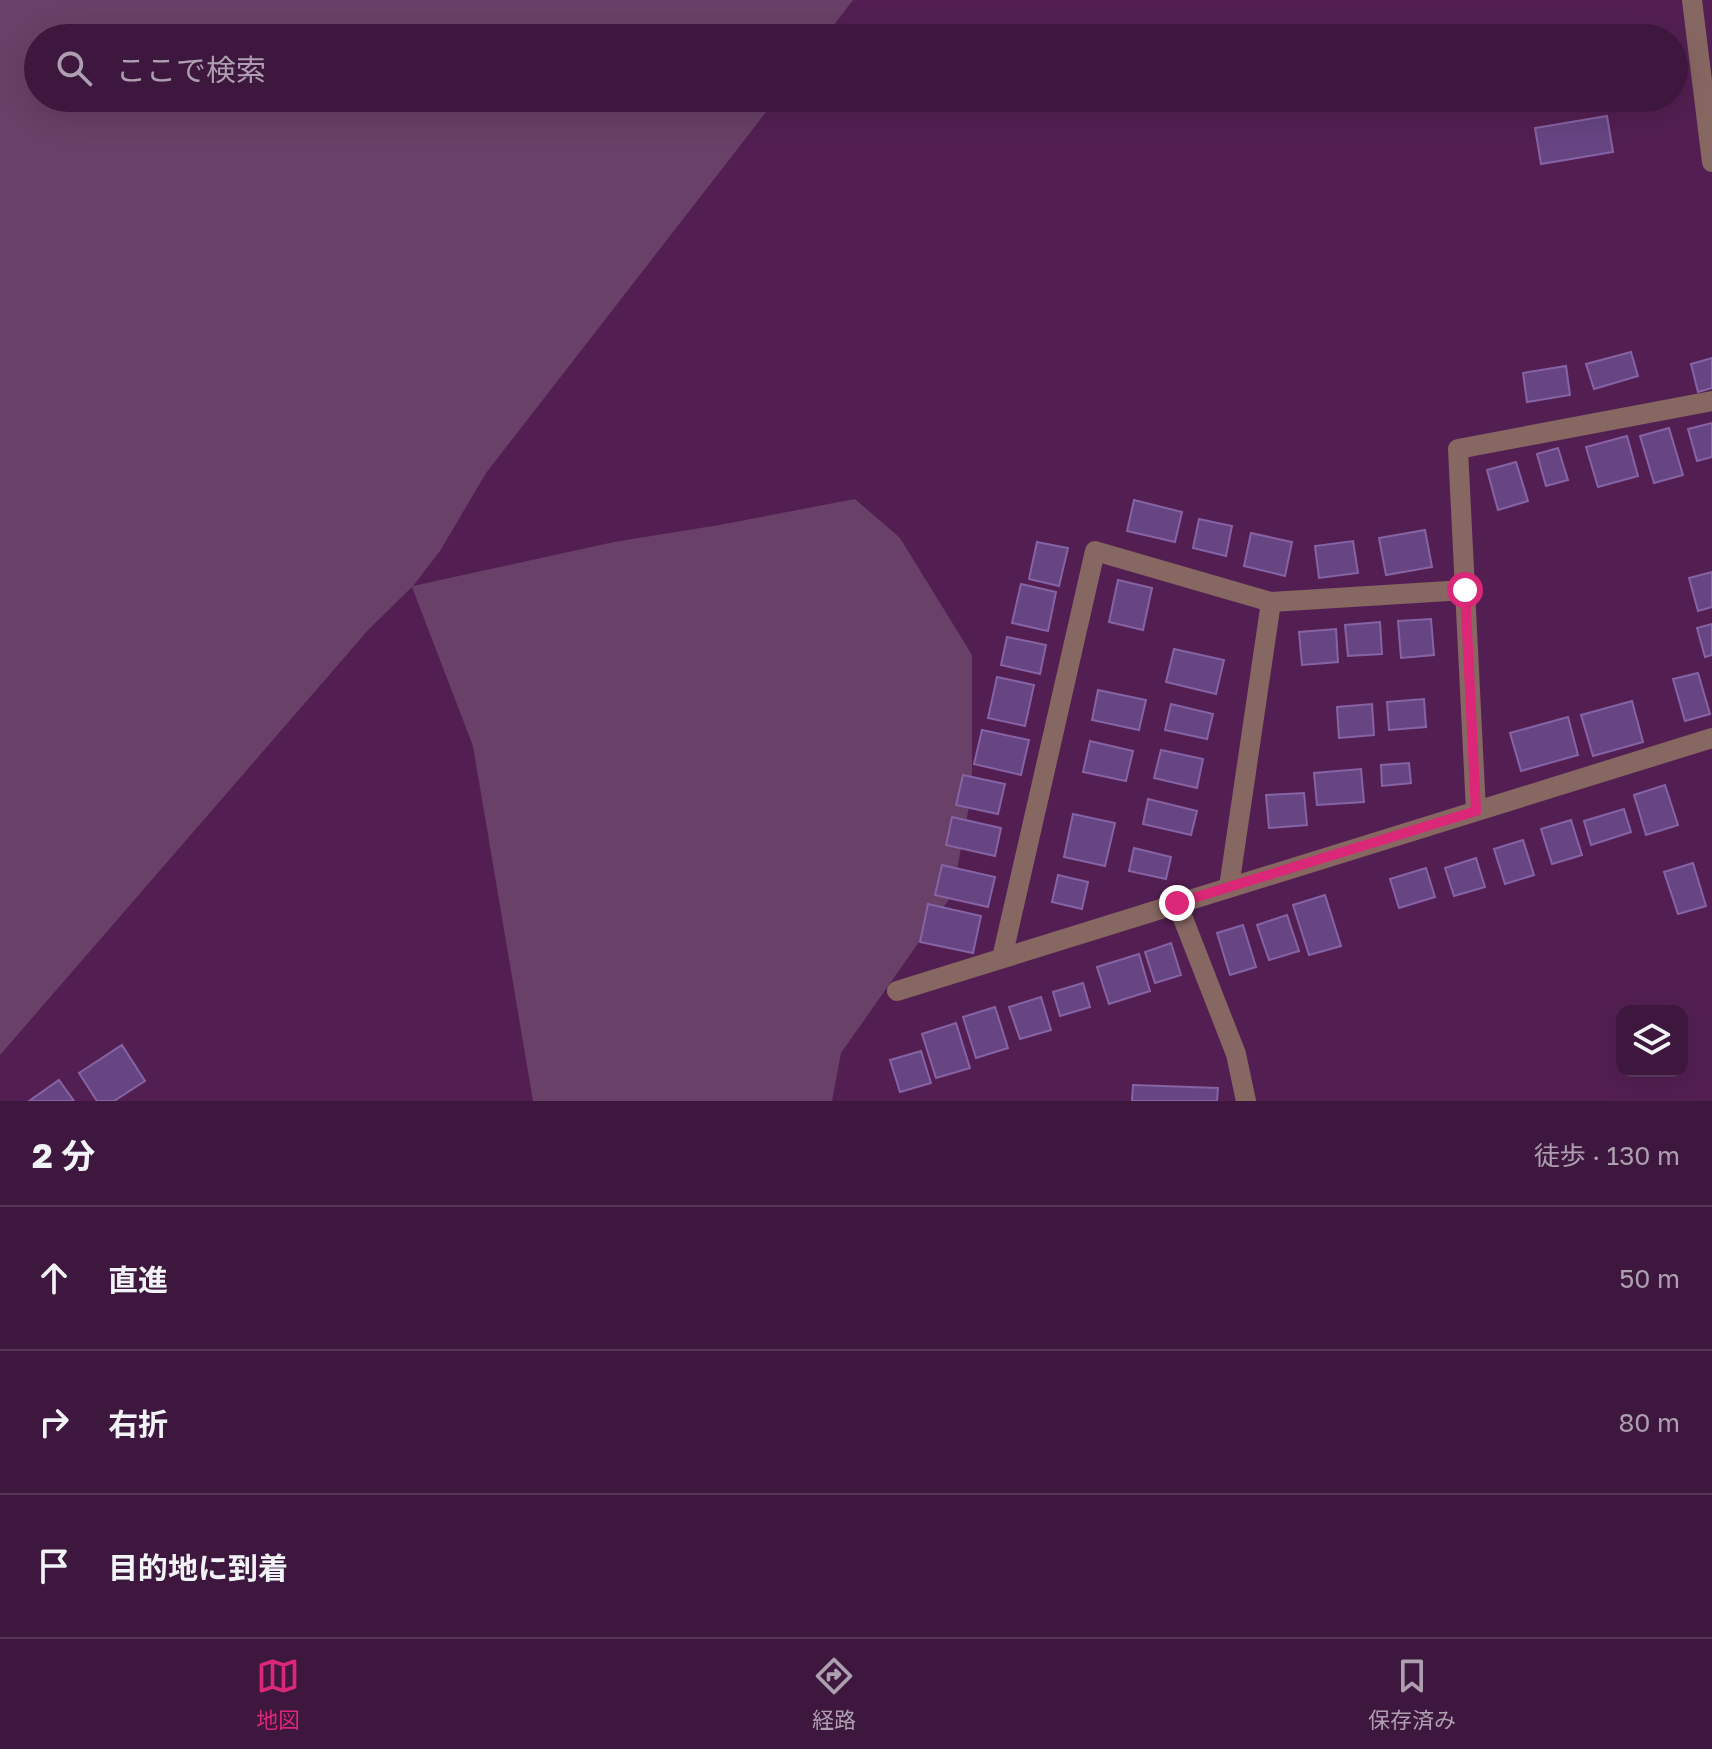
<!DOCTYPE html>
<html lang="ja">
<meta charset="utf-8">
<style>
body{margin:0;font-family:"Golos Text","Noto Sans JP",sans-serif;background:#452045;color:#f1f3f6}
.controls{position:absolute;right:24px;bottom:24px;display:grid;overflow:hidden;border-radius:16px;box-shadow:0 8px 32px #0002}
.controls button{width:72px;height:72px;display:grid;place-items:center;padding:0;border:0;border-bottom:2px solid #573658;background:#3e173e;color:#f1f3f6;font:40px sans-serif}
.stop{position:absolute;width:24px;height:24px;margin:-18px;border:6px solid #db2777;border-radius:50%;background:#fff}
.stop.end{background:#db2777;border-color:#fff;box-shadow:0 2px 8px #0008}
.list{margin:0;padding:0;list-style:none}
h2{display:flex;justify-content:space-between;align-items:center;height:104px;margin:0;padding:0 32px;font-size:34px}
h2 small{font-size:26px;font-weight:400;color:#ad9fb0}
.list li{display:grid;grid-template-columns:52px 1fr auto;gap:24px;align-items:center;box-sizing:border-box;height:144px;padding:0 32px;border-top:2px solid #573658}
.list b{display:block;font-size:30px;white-space:nowrap}
.list em{font-size:26px;font-style:normal;color:#ad9fb0}
.icon{flex:none;width:44px;height:44px;fill:none;stroke:currentColor;stroke-width:2;stroke-linecap:round;stroke-linejoin:round}
.map{position:relative;flex:none;width:1712px;height:1101px;overflow:hidden}
.search{position:absolute;background:#3e173e;box-shadow:0 8px 32px #0002;left:24px;right:24px;top:24px;height:88px;display:flex;align-items:center;gap:20px;box-sizing:border-box;padding:0 28px;border-radius:44px;color:#ad9fb0;font-size:30px}
.sheet{height:536px;background:#3e173e}
nav{display:flex;justify-content:space-around;align-items:center;box-sizing:border-box;height:112px;border-top:2px solid #573658;background:#3e173e;font-size:22px;color:#ad9fb0}
nav a{display:grid;justify-items:center;gap:4px}
nav .on{color:#db2777}
.map>svg:first-child{display:block}
</style>
<div class="map">
<svg width="1712" height="1101" viewBox="0 0 1712 1101">
<rect width="100%" height="100%" fill="#531f52"/>
<!-- green -->
<path fill="#694067" d="M0,0H853L824,38H38V98H777L486,473L440,551L413,586L614,542L719,525L855,499L900,538L972,655V791L952,895L841,1053L832,1101H533L473,746L412,587L369,629L0,1055Z"/>
<!-- building -->
<path fill="#674583" stroke="#8663a4" stroke-width="2" d="M1607,116L1613,152L1541,164L1535,128Z
M1631,352L1638,376L1594,389L1586,364Z
M1712,358V388L1698,392L1691,364Z
M1566,366L1570,395L1527,402L1523,373Z
M1712,423V457L1697,461L1688,429Z
M1669,428L1683,475L1654,483L1640,436Z
M1627,436L1638,476L1598,487L1586,447Z
M1558,448L1568,480L1546,486L1537,454Z
M1516,462L1528,501L1498,510L1487,470Z
M1134,500L1182,512L1175,542L1127,531Z
M1199,519L1232,526L1226,556L1193,548Z
M1425,530L1432,567L1386,575L1379,538Z
M1251,533L1292,542L1285,576L1244,566Z
M1353,541L1358,573L1319,578L1315,546Z
M1037,542L1068,548L1059,586L1029,579Z
M1712,572V607L1698,611L1689,578Z
M1118,580L1152,588L1143,630L1109,622Z
M1021,584L1056,592L1048,631L1012,623Z
M1431,619L1434,655L1401,658L1398,621Z
M1380,622L1382,654L1348,656L1345,625Z
M1712,624V655L1705,657L1697,628Z
M1336,629L1338,662L1302,665L1299,632Z
M1007,637L1046,645L1040,674L1001,665Z
M1174,649L1224,660L1216,694L1166,682Z
M1698,673L1710,714L1685,721L1673,679Z
M997,677L1034,685L1025,726L988,718Z
M1098,690L1146,700L1139,730L1092,720Z
M1424,699L1426,727L1389,730L1387,702Z
M1632,701L1643,742L1593,756L1581,715Z
M1171,704L1213,714L1207,739L1165,730Z
M1372,704L1374,735L1339,738L1337,707Z
M1568,717L1578,755L1521,771L1510,733Z
M982,730L1029,740L1021,775L974,764Z
M1090,741L1133,751L1126,781L1083,772Z
M1161,750L1203,759L1197,788L1154,778Z
M1409,763L1411,783L1382,786L1381,765Z
M1361,769L1364,802L1317,805L1314,773Z
M963,775L1005,784L998,814L956,805Z
M1665,785L1678,825L1646,835L1634,795Z
M1304,793L1307,825L1269,828L1266,795Z
M1148,799L1197,811L1191,835L1143,824Z
M1624,809L1631,832L1591,845L1584,821Z
M1073,814L1115,823L1105,866L1064,857Z
M952,817L1001,828L995,856L946,845Z
M1571,820L1582,855L1552,864L1541,829Z
M1523,840L1534,875L1505,884L1494,849Z
M1134,848L1171,857L1166,879L1129,871Z
M1476,858L1485,887L1454,896L1445,868Z
M1693,863L1706,906L1678,914L1664,872Z
M942,865L995,877L988,907L935,895Z
M1426,868L1435,897L1399,908L1390,879Z
M1058,875L1088,882L1082,909L1052,902Z
M1325,895L1341,946L1309,955L1293,905Z
M928,904L981,916L973,953L920,942Z
M1287,915L1299,951L1269,960L1257,925Z
M1243,925L1256,967L1230,975L1217,933Z
M1171,943L1181,975L1155,983L1145,952Z
M1139,954L1150,991L1109,1004L1097,967Z
M1083,983L1090,1007L1060,1016L1053,992Z
M1041,997L1051,1030L1020,1039L1009,1007Z
M995,1007L1008,1048L976,1058L963,1017Z
M956,1023L970,1068L936,1078L922,1034Z
M122,1045L145,1081L114,1101H97L79,1073Z
M921,1051L931,1083L900,1092L890,1060Z
M59,1080L74,1101H29Z
M1133,1085L1218,1088L1217,1101H1132Z"/>
<g fill="none" stroke-linecap="round" stroke-linejoin="round">
<!-- minor -->
<path stroke="#876762" stroke-width="20" d="M1692,0L1712,162
M1476,811L1458,449L1712,401
M1229,887L1271,602
M1177,903L1236,1054L1246,1101
M1002,958L1095,551L1271,602L1465,590
M897,991L1712,738"/>
</g>
<g fill="none" stroke-linecap="round" stroke-linejoin="round">
<!-- route -->
<path stroke="#db2777" stroke-width="10" d="M1177,903L1476,811L1465,590"/>
</g>
</svg>
<div class="controls">
<button><svg class="icon" aria-label="layers" viewBox="0 0 24 24"><path d="M12 4l9 5-9 5-9-5zM3 14l9 5 9-5"/></svg></button>
</div>
<div class="stop" style="left:1465px;top:590px"></div>
<div class="stop end" style="left:1177px;top:903px"></div>
<div class="search"><svg class="icon" aria-label="search" viewBox="0 0 24 24"><circle cx="10" cy="10" r="6"/><path d="M15 15l6 6"/></svg>ここで検索</div>
</div>
<section class="sheet">
<h2>2 分<small>徒歩 · 130 m</small></h2>
<ul class="list">
<li><svg class="icon" aria-label="ahead" viewBox="0 0 24 24"><path d="M12 20V5M6 11l6-6 6 6"/></svg><div><b>直進</b></div><em>50 m</em></li>
<li><svg class="icon" aria-label="right" viewBox="0 0 24 24"><path d="M7 20v-9h11M14 6l5 5-5 5"/></svg><div><b>右折</b></div><em>80 m</em></li>
<li><svg class="icon" aria-label="arrive" viewBox="0 0 24 24"><path d="M6 21V4h12l-3 4 3 4H6"/></svg><div><b>目的地に到着</b></div></li>
</ul>
</section>
<nav>
<a class="on"><svg class="icon" aria-label="map" viewBox="0 0 24 24"><path d="M3 6l6-2 6 2 6-2v14l-6 2-6-2-6 2zM9 4v14M15 6v14"/></svg>地図</a>
<a><svg class="icon" aria-label="directions" viewBox="0 0 24 24"><path d="M12 3l9 9-9 9-9-9zM9 14v-3h6M13 9l2 2-2 2"/></svg>経路</a>
<a><svg class="icon" aria-label="saved" viewBox="0 0 24 24"><path d="M7 4h10v16l-5-4-5 4z"/></svg>保存済み</a>
</nav>
